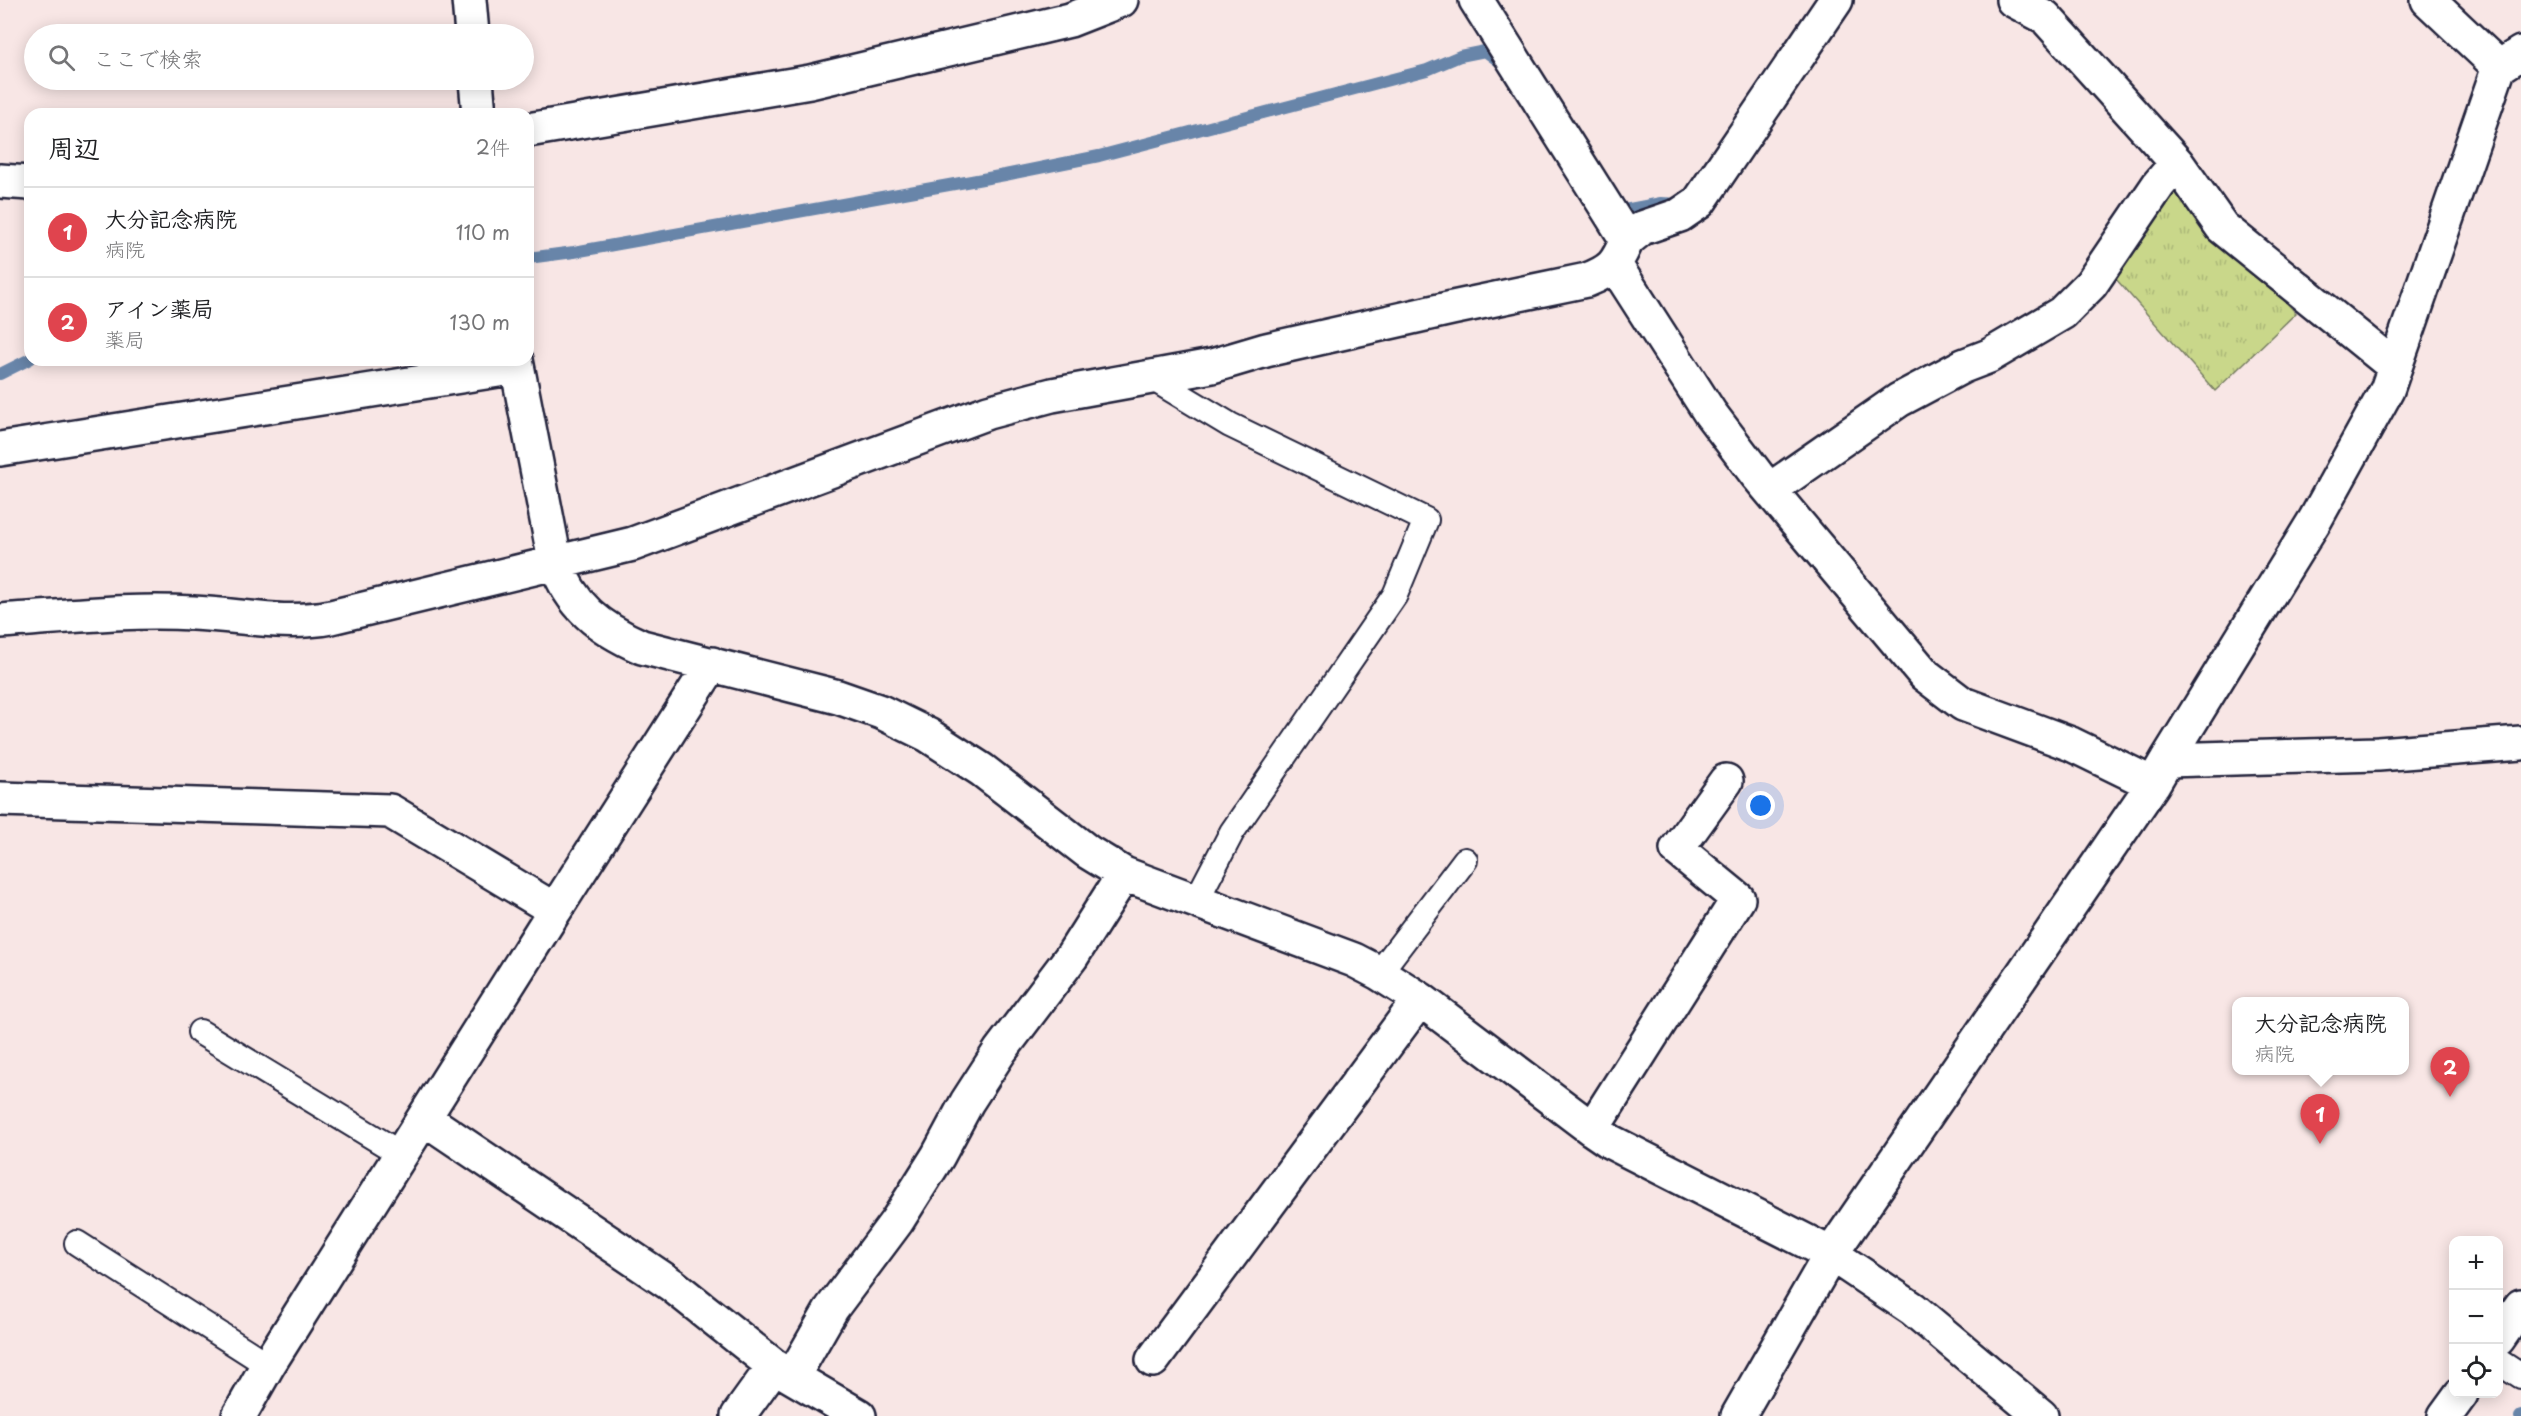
<!DOCTYPE html>
<html lang="ja">
<meta charset="utf-8">
<style>
body{margin:0;font-family:"Playpen Sans","Klee One",sans-serif;background:#f2f2f2;color:#202124}
.controls{position:absolute;right:18px;bottom:18px;display:grid;overflow:hidden;border-radius:12px;box-shadow:0 3px 15px #0003}
.controls button{width:54px;height:54px;display:grid;place-items:center;padding:0;border:0;border-bottom:2px solid #e0e0e0;background:#fff;color:#202124;font:30px sans-serif}
.you{position:absolute;left:1761px;top:806px;width:21px;height:21px;margin:-15px;border:4px solid #fff;border-radius:50%;background:#1a73e8;box-shadow:0 0 0 9px #1a73e833}
.badge{display:grid;place-items:center;width:39px;height:39px;border-radius:50%;background:#1f6fb2;color:#fff;font-size:20px;font-weight:700}
.pin{position:absolute;translate:-50% -50px;filter:drop-shadow(0 2px 3px #0008)}
.pin::after{content:'';position:absolute;top:32px;width:21px;height:18px;background:inherit;clip-path:polygon(0 0,100% 0,50% 100%)}
.popup{position:absolute;left:2232px;top:997px;width:177px;height:78px;box-sizing:border-box;display:grid;place-content:center;border-radius:12px;background:#fff;filter:drop-shadow(0 2px 4px #0005);font-size:20px;white-space:nowrap;color:#757577}
.popup b{font-size:22px;color:#202124}
.popup::after{content:'';position:absolute;left:50%;top:100%;margin-left:-12px;border:12px solid transparent;border-top-color:#fff}
.list{margin:0;padding:0;list-style:none}
h2{display:flex;justify-content:space-between;align-items:center;height:78px;margin:0;padding:0 24px;font-size:26px}
h2 small{font-size:20px;font-weight:400;color:#757577}
.list li{display:grid;grid-template-columns:39px 1fr auto;gap:18px;align-items:center;box-sizing:border-box;height:90px;padding:0 24px;border-top:2px solid #e0e0e0}
.list b{display:block;font-size:22px;white-space:nowrap}
.list p{margin:0;font-size:20px;white-space:nowrap;color:#757577}
.list em{font-size:20px;font-style:normal;color:#757577}
.icon{flex:none;width:33px;height:33px;fill:none;stroke:currentColor;stroke-width:2;stroke-linecap:round;stroke-linejoin:round}
.map{position:relative;flex:none;width:2521px;height:1416px;overflow:hidden}
.search{position:absolute;background:#fff;box-shadow:0 3px 15px #0003;left:24px;top:24px;width:510px;height:66px;display:flex;align-items:center;gap:15px;box-sizing:border-box;padding:0 21px;border-radius:33px;color:#757577;font-size:22px}
.panel{position:absolute;background:#fff;box-shadow:0 3px 15px #0003;left:24px;top:108px;width:510px;height:258px;border-radius:18px}
.map>svg:first-child{display:block}
</style>
<div class="map">
<svg width="2521" height="1416" viewBox="0 0 2521 1416">
<defs>
<pattern id="park-tufts" width="24" height="20" patternUnits="userSpaceOnUse" patternTransform="scale(1.5)"><rect width="24" height="20" fill="#c9d78a"/><path d="M3 7l-1-3M5 7V3M7 7l1-3M15 17l-1-3M17 17v-4M19 17l1-3" fill="none" stroke="#acb878"/></pattern>
</defs>
<rect width="100%" height="100%" fill="#f8e6e5"/>
<filter id="ink" filterUnits="userSpaceOnUse"><feTurbulence type="fractalNoise" baseFrequency=".0167" numOctaves="2"/><feDisplacementMap in="SourceGraphic" scale="12" xChannelSelector="R" yChannelSelector="G"/><feConvolveMatrix kernelMatrix="1 2 1 2 8 2 1 2 1" color-interpolation-filters="sRGB"/></filter>
<g filter="url(#ink)">
<!-- park -->
<path fill="url(#park-tufts)" stroke="#767c62" stroke-width="1.5" d="M2176,181L2296,313L2215,391L2115,278Z"/>
<g fill="none" stroke-linecap="round" stroke-linejoin="round">
<!-- stream -->
<path stroke="#6785a9" stroke-width="12" d="M1614,212L1661,203L1679,204
M528,258L574,252L1005,175L1099,156L1427,70L1460,56L1485,51L1504,65
M0,374L30,359
M2520,1416L2521,1415"/>
<defs>
<path id="lane" d="M1152,378L1230,425L1426,520L1395,595L1232,832L1195,903
M1379,973L1465,860
M200,1032L401,1154
M77,1243L268,1365
M2498,1361L2521,1376"/>
<path id="street" d="M469,0L472,34
M2013,0L2045,17L2177,163L2222,227L2395,367
M2428,0L2499,67
M476,80L479,114
M528,130L810,82L1070,20L1121,0
M0,181L30,183
M1627,240L1642,228L1680,215L1699,202L1836,0
M1615,265L1710,413L1757,475L1925,675L1963,704L2071,744L2153,784
M516,360L555,561C571,606 599,628 642,647L838,697L881,712L928,735L982,770L1088,852L1124,874L1354,960L1379,973L1420,999L1592,1129L1611,1142L1831,1254L1913,1309L2041,1416
M0,449L517,367
M1771,489L1899,400L1963,366L1989,356L2062,313L2091,284L2159,184L2177,163
M0,621C64,617 129,609 193,613C240,615 284,626 331,617L633,544L988,412L1052,395L1212,366L1266,350L1452,308L1587,280C1613,270 1616,264 1627,240L1476,0
M2167,760L2315,520L2387,390L2499,67L2521,53
M0,799L390,811L555,910L712,664
M424,1118L672,1285L774,1366L859,1416
M1592,1129L1738,899L1677,849L1726,781
M1153,1360L1420,999
M793,1376L832,1308L897,1221L938,1156L967,1102L1000,1051L1072,956L1124,874
M239,1416L268,1365L555,910
M738,1416L774,1366
M1738,1416L1831,1254L2153,784L2167,760L2378,754L2521,743"/>
<path id="secondary" d="M2498,1339L2521,1306
M2445,1416L2461,1394"/>
</defs>
<!-- lane casing -->
<use href="#lane" stroke="#22223b" stroke-width="28"/>
<!-- street casing -->
<use href="#street" stroke="#22223b" stroke-width="38"/>
<!-- secondary casing -->
<use href="#secondary" stroke="#22223b" stroke-width="38"/>
<!-- lane -->
<use href="#lane" stroke="#fff" stroke-width="24"/>
<!-- street -->
<use href="#street" stroke="#fff" stroke-width="33"/>
<!-- secondary -->
<use href="#secondary" stroke="#fff" stroke-width="33"/>
</g>
</g>
</svg>
<div class="controls">
<button>+</button>
<button>−</button>
<button><svg class="icon" aria-label="locate" viewBox="0 0 24 24"><circle cx="12" cy="12" r="6"/><path d="M12 2v4M12 18v4M2 12h4M18 12h4"/></svg></button>
</div>
<div class="you"></div>
<div class="pin badge" style="left:2320px;top:1144px;background:#e0444e">1</div>
<div class="popup"><b>大分記念病院</b>病院</div>
<div class="pin badge" style="left:2450px;top:1097px;background:#e0444e">2</div>
<div class="search"><svg class="icon" aria-label="search" viewBox="0 0 24 24"><circle cx="10" cy="10" r="6"/><path d="M15 15l6 6"/></svg>ここで検索</div>
<section class="panel">
<h2>周辺<small>2件</small></h2>
<ul class="list">
<li><span class="badge" style="background:#e0444e">1</span><div><b>大分記念病院</b><p>病院</p></div><em>110 m</em></li>
<li><span class="badge" style="background:#e0444e">2</span><div><b>アイン薬局</b><p>薬局</p></div><em>130 m</em></li>
</ul>
</section>
</div>
